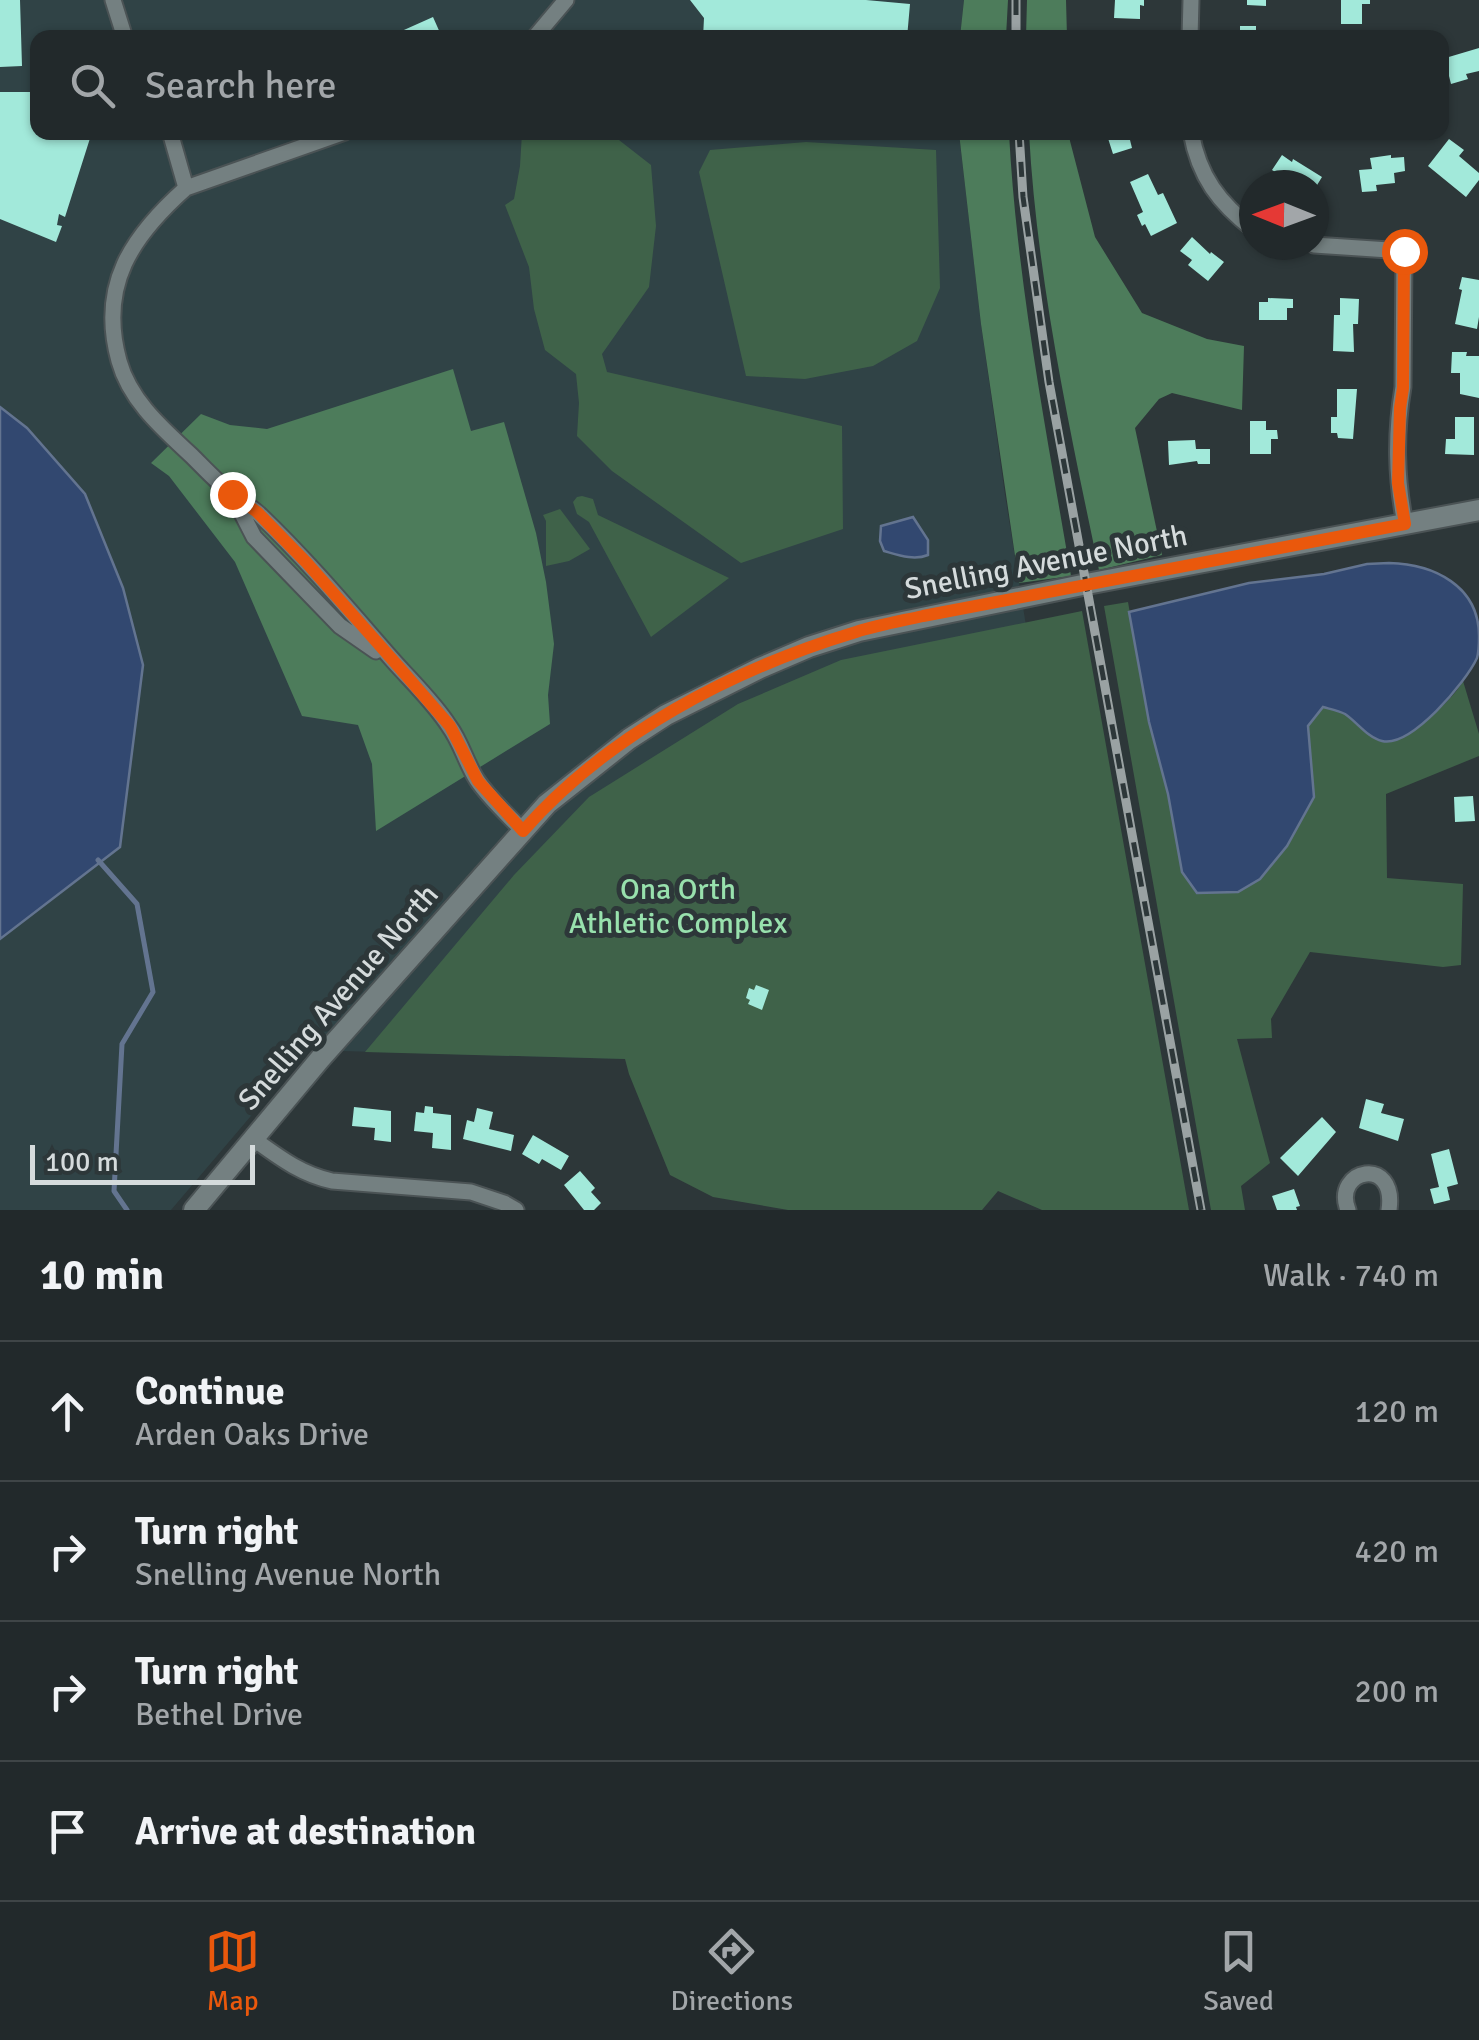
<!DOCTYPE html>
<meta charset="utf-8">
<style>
body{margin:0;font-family:Signika,sans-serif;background:#2e3537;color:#f1f3f6}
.compass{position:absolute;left:1239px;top:170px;width:90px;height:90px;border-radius:50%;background:#22292b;box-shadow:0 2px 8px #0004;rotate:271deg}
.scale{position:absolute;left:30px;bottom:25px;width:225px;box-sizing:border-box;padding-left:10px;border:5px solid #d5dbdc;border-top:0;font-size:28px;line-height:35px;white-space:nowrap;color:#d5dbdc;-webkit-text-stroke:8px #2d3739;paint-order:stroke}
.stop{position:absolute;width:30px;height:30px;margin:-22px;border:8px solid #ea580c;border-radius:50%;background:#fff}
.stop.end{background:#ea580c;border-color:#fff;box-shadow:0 2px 10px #0008}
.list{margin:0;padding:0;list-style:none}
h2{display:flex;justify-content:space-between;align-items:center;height:130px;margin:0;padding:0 40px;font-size:42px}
h2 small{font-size:32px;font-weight:400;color:#a2a6a9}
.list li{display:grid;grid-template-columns:65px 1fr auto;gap:30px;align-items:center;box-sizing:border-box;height:140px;padding:0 40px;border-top:2px solid #3f4547}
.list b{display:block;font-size:38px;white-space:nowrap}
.list p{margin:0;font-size:32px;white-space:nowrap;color:#a2a6a9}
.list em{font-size:32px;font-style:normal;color:#a2a6a9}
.icon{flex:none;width:55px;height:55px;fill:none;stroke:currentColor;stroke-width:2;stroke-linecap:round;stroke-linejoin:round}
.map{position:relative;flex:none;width:1479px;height:1210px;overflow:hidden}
.search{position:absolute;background:#22292b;box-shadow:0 2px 8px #0004;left:30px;right:30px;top:30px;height:110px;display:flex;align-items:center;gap:25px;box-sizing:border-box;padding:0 35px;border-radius:20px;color:#a2a6a9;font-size:38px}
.sheet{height:690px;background:#22292b}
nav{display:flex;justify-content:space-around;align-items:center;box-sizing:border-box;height:140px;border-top:2px solid #3f4547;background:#22292b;font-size:28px;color:#a2a6a9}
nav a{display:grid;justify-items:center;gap:5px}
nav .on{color:#ea580c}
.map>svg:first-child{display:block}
</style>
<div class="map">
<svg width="1479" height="1210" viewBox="0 0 1479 1210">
<rect width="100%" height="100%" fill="#2d3739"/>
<!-- built -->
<path fill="#304346" d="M0,0H964L960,38H38V132L959,133L981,324L1005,495L1071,906L625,1059L307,1050L171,1210H0Z"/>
<!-- green -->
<path fill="#3f6249" d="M522,133H610L651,165L656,226L649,287L602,354L607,372L842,426L843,529L741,563L612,471L577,436L579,403L576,374L545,350L534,309L529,267L505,205L514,199L520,166Z
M806,142L936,150L940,288L917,341L873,366L805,379L746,376L699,172L710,150Z
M582,496L593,499L598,515L729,578L651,637L589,522L577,514L573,502L577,497Z
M560,509L590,549L569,561L546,566V521L543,515Z
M1128,602L1149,722L1168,794L1314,797L1308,726L1323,707L1343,713L1395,741C1419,727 1449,705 1463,681L1479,734V756L1386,794L1387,878L1463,884L1461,965L1443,967L1310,952L1271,1019L1272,1038L1237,1039L1270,1163L1241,1186L1245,1210H1211L1104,606Z
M1082,611L1189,1210H1042L998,1191L982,1210H788L713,1197L670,1175L629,1074L625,1059L365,1052L514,875L589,797L738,704L841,660Z"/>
<!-- forest -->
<path fill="#4d7c5b" d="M964,0H1008L1006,37H960Z
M1027,0H1066L1067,37H1026Z
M959,133H1009C1017,282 1046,429 1071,576L1019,583L981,324Z
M1029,133H1069L1070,141L1095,237L1142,313L1207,339L1244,346L1242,410L1172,393L1159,399L1135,428L1162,555L1099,570C1069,426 1037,279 1029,133Z
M453,369L471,431L504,422L536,533L546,582L554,644L548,695L550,724L376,831L372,764L358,725L302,716L235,562L169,476L151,463L201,414L230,425L267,429Z"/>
<!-- water -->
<path fill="#324870" stroke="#637490" stroke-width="2.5" d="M0,407L27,428L85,494L123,588L143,665L120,847L0,939Z
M913,517L928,540V555C914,561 898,555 884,551L880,541L881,526Z
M1389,563C1434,564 1479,586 1479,636C1479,643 1479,651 1477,658C1466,682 1411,748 1382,741C1368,738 1357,722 1345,714C1339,711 1330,709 1323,707L1308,726L1314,797L1287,846L1260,879L1238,892L1197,893L1182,872L1168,794L1149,722L1129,612L1249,583L1324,574L1367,564Z"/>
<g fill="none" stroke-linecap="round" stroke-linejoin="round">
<!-- stream -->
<path stroke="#637490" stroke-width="5" d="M98,860L137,904L153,992L122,1044L114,1191L127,1210"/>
</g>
<!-- building -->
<path fill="#a2e9da" d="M0,0H20L22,66L0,67Z
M690,0H866L910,4L907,38H703L704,18Z
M1115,0H1144V6L1140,5V19L1114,18Z
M1247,0H1266V6L1247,5Z
M1341,0H1370V4H1362V24H1341Z
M433,17L441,35L438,38H386Z
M1240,26H1256V33L1272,34V30L1285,31V38H1240Z
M1479,48V71L1466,74L1468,79L1451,84L1449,76L1446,77L1442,59Z
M36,59H38V132H92L65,217L59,214L57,225L62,226L56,242L0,219V92H31L37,79L32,77Z
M1106,132H1128L1132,148L1113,154Z
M1449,139L1464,150L1459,156L1479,173V180L1466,197L1428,166Z
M1282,155L1292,162L1293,159L1322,177L1314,190V185H1296L1272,170Z
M1391,155V158L1404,157L1405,171L1394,173L1395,183L1376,185L1377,191L1362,192L1359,170L1372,169L1370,158Z
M1148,174L1158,195L1163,193L1177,223L1151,236L1145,224L1142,226L1137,215L1143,212L1130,182Z
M1192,237L1210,254L1211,252L1224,262L1208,281L1188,265L1192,260L1180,251Z
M1462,277L1479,280V317L1477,329L1455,324L1462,290L1459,289Z
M1268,298L1293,299V308H1287V320H1259V302H1268Z
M1340,298L1359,299L1358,324H1353L1354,352L1333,351L1334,315H1340Z
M1452,352H1467L1466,356H1479V398L1460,394V373H1451Z
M1337,389H1357L1353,439L1338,438L1337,433H1331V417H1337Z
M1455,417H1474V455L1445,454L1446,439H1455Z
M1250,421H1266V430H1277L1278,439H1271V454H1250Z
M1195,440L1196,449H1210V464H1198L1197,461L1169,465L1168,441Z
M1473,796L1475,821L1455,822L1454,797Z
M756,985L769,990L762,1010L748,1004L750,1000L746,998L749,988L754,990Z
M1366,1099L1384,1104L1381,1113L1404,1119L1398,1141L1359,1128Z
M425,1106L433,1107V1113L451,1115V1150L432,1148L433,1133L414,1131L416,1112L424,1113Z
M354,1107L391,1111V1142L374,1140L375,1128L352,1126Z
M477,1108L493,1112L489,1129L514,1135L511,1151L463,1139L467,1120L474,1122Z
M1322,1117L1336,1132L1298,1176L1280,1158Z
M533,1135L569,1156L561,1170L542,1159L539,1164L522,1154Z
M1449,1149L1458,1184L1447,1187L1450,1200L1434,1204L1430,1189L1439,1187L1431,1154Z
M580,1171L595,1188L591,1192L601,1203L594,1210H584L564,1185Z
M1294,1189L1300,1206L1296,1207L1297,1210H1277L1272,1196Z"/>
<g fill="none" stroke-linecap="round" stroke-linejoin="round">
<defs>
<path id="street" d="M113,0L125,38
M534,38L566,0
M1190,38L1191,0
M170,132L186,188C132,236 98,285 119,361C130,401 163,429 192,456C205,469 217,482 231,493C240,501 252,507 261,516C307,560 348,609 390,657C409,679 433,701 449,726C461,742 466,763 477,780C489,798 508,815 523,831
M1191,132C1199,177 1219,203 1254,230
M186,188L345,132
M1314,245L1404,251L1403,387C1395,435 1396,477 1405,524
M234,498L254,537L340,626L376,651
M255,1140C280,1158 301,1174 332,1181L471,1192L504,1203L516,1210
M1348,1210C1332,1169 1397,1155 1389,1210"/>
<path id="secondary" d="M194,1210L320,1059L547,804L629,739L666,715L760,668L809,647L859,631L1092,583L1479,510"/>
</defs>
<!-- street casing -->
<use href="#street" stroke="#4b5355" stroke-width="19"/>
<!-- secondary casing -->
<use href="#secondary" stroke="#4b5355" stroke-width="24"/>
<!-- street -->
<use href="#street" stroke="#748081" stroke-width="15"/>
<!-- secondary -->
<use href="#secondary" stroke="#748081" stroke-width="20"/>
<defs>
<path id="rail" d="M1016,0V38
M1019,132L1023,197L1049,382L1201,1210"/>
</defs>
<!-- rail casing -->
<use href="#rail" stroke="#9aa2a3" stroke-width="9"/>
<!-- rail -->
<use href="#rail" stroke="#2d3739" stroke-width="5" stroke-dasharray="15" stroke-linecap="butt"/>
</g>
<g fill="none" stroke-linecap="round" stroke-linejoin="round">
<!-- route -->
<path stroke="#ea580c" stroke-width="12" d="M232,494L257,512L306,562L398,666L450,726L478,781L523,831C608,734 733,669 856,632C878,625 901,621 923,616L1405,524L1398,483L1400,408L1403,388L1404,251"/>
</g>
<g text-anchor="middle" stroke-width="10" stroke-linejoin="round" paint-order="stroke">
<!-- street labels -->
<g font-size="30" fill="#d5dbdc" stroke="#2d3739">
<text transform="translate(1046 562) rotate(-11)" y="10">Snelling Avenue North</text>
<text transform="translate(338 997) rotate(-49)" y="10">Snelling Avenue North</text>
</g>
<!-- park labels -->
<g font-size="30" fill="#98e1ad" stroke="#2d3739">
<text x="678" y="899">Ona Orth<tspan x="678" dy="34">Athletic Complex</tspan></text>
</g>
</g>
</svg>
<svg class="compass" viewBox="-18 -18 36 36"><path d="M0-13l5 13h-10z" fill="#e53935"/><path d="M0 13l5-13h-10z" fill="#a2a6a9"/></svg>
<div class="scale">100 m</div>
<div class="stop" style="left:1404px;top:251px"></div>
<div class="stop end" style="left:232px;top:494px"></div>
<div class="search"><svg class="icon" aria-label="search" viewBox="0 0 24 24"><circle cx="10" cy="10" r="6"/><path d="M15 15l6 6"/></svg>Search here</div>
</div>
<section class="sheet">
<h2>10 min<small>Walk · 740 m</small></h2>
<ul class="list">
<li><svg class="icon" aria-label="ahead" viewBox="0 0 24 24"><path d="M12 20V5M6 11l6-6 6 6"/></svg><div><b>Continue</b><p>Arden Oaks Drive</p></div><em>120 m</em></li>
<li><svg class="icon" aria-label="right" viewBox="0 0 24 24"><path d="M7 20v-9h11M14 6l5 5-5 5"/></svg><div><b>Turn right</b><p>Snelling Avenue North</p></div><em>420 m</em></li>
<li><svg class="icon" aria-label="right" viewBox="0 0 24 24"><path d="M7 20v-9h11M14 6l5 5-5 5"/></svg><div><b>Turn right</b><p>Bethel Drive</p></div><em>200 m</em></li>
<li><svg class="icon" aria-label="arrive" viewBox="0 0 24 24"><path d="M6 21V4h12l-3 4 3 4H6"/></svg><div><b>Arrive at destination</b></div></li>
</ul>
</section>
<nav>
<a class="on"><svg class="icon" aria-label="map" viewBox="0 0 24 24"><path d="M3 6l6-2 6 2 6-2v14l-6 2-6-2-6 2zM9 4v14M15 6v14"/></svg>Map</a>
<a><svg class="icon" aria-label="directions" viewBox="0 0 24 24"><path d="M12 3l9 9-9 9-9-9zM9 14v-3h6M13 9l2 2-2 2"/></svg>Directions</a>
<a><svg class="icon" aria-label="saved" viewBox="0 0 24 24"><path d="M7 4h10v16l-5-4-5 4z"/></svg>Saved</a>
</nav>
